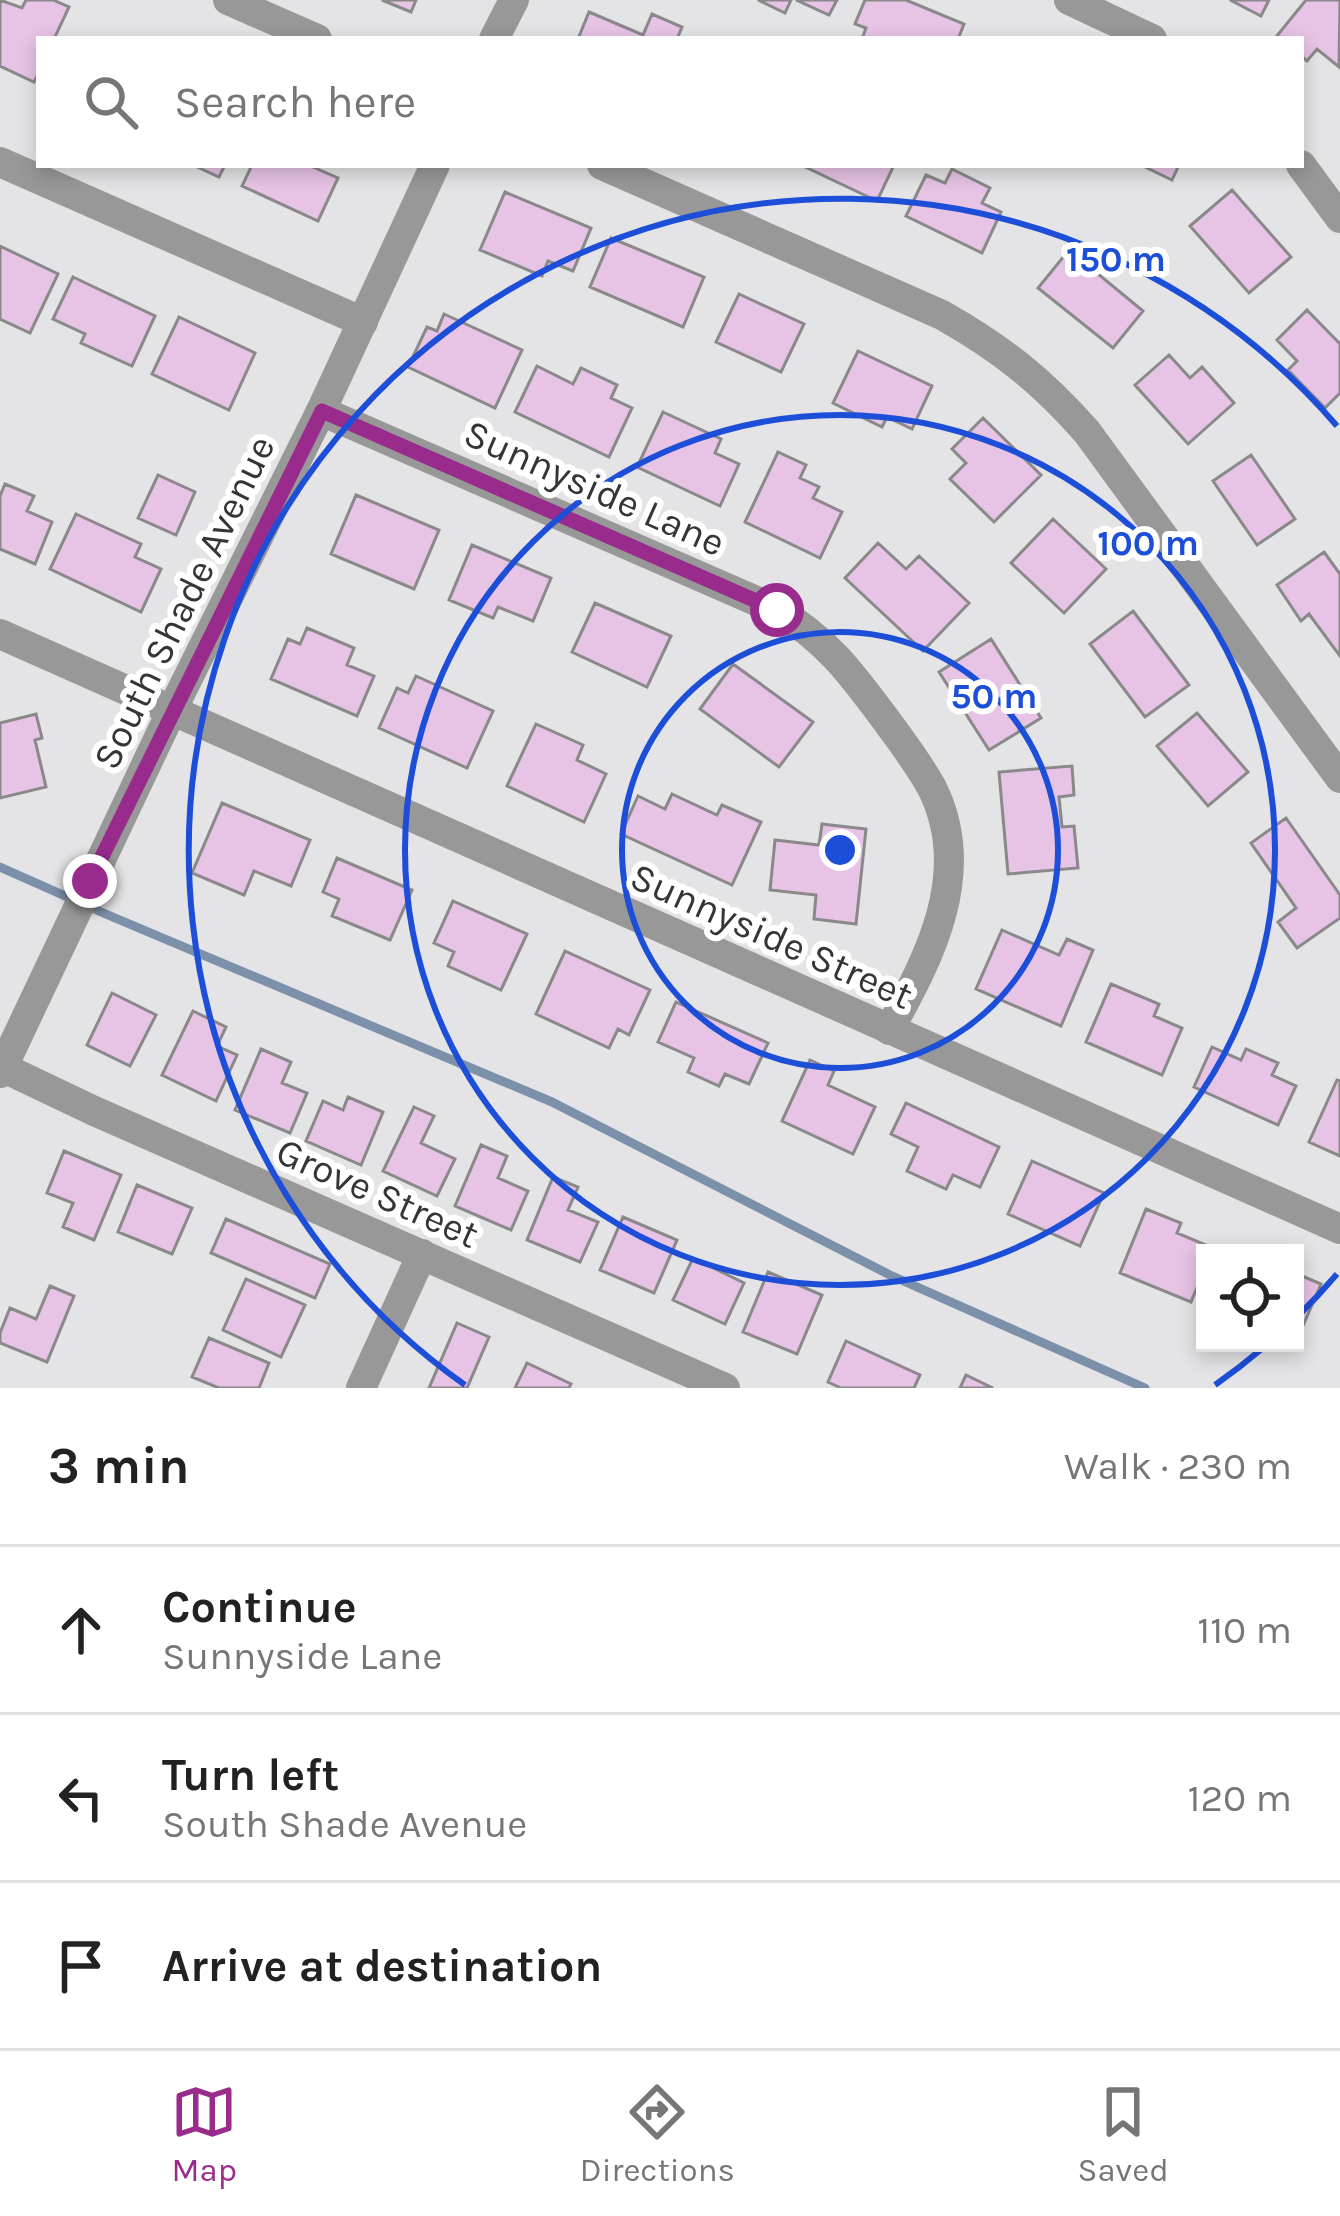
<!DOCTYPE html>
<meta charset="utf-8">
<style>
body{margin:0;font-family:Karla,sans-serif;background:#f6f6f6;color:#222}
.controls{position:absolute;right:36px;bottom:36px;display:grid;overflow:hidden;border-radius:0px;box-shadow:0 6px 18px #0003}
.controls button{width:108px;height:108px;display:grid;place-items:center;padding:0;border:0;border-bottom:3px solid #e0e0e0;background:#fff;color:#222;font:60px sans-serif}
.stop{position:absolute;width:36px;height:36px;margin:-27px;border:9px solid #992b8c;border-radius:50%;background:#fff}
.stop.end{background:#992b8c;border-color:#fff;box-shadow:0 3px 12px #0008}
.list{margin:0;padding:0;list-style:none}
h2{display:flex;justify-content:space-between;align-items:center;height:156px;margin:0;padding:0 48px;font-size:51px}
h2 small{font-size:39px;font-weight:400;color:#767676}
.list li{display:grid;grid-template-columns:78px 1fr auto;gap:36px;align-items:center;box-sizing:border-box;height:168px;padding:0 48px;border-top:3px solid #e0e0e0}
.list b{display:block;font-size:45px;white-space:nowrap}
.list p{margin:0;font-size:39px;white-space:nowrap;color:#767676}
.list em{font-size:39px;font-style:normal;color:#767676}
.icon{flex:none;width:66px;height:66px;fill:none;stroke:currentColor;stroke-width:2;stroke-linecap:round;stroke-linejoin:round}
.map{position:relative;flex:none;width:1340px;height:1388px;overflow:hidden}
.search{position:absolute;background:#fff;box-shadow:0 6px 18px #0003;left:36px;right:36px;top:36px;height:132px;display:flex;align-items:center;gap:30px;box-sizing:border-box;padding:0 42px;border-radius:0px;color:#767676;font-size:45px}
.sheet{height:660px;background:#fff}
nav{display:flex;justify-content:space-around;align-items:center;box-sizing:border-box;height:168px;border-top:3px solid #e0e0e0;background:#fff;font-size:33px;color:#767676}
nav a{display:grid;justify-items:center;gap:6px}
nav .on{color:#992b8c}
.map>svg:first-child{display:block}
</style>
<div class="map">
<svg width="1340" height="1388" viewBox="0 0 1340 1388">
<rect width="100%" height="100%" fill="#e4e4e6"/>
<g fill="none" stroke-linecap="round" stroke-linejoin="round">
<!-- stream -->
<path stroke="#7d90aa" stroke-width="9" d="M0,867L108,915L552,1102L890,1275L1145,1388"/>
</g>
<!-- building -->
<path fill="#e7c3e5" stroke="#8a898a" stroke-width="3" d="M0,0L22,8L26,0H53L69,7L54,39H39V72L34,82L0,66Z
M382,0H416L411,12Z
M758,0H791L785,13Z
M796,0H837L829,15Z
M865,0H906L964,24L958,39H862L866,28L855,24Z
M1230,0H1269L1261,16Z
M1306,0H1340L1339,67L1317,49L1307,61L1301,56V39L1276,37Z
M589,12L643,35L652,14L682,27L677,39H578Z
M193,165H225L219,177Z
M252,165H314L313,167L338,178L318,221L242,186Z
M801,165H894L877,201Z
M1141,165H1179L1172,180Z
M952,169L990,188L982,203L1001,212L982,253L906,216L926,175L945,183Z
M1232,190L1291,257L1249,293L1190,226Z
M505,192L591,228L573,271L548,261L542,276L480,250Z
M611,238L704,277L683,327L590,287Z
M0,246L58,274L30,333L0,319Z
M1069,250L1143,311L1113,348L1038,288Z
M73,277L155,316L132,366L81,343L85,334L53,319Z
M739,294L804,324L781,372L716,342Z
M1307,310L1340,344V393L1325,408L1288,370L1297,361L1277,340Z
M444,314L522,350L495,408L408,367L427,327L437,331Z
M179,317L255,353L229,410L152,374Z
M858,351L932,386L912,429L887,417L882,427L833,403Z
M1169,355L1190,378L1202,367L1234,403L1188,444L1135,385Z
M537,366L573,384L581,368L617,385L611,398L632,408L609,457L515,412Z
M663,412L721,439L715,453L739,464L720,506L637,467Z
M983,418L1041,475L994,522L950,479L966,463L952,449Z
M778,452L806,465L800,478L819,487L813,498L842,512L820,558L745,522Z
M1251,455L1295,519L1257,545L1213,481Z
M158,475L195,492L176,535L138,518Z
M5,484L34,496L27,511L52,522L35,564L0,549V496Z
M356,495L439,530L414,589L331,554Z
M76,514L141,544L135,557L161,569L141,612L50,569Z
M1053,519L1106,569L1064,613L1011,563Z
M878,543L906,569L919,556L969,603L923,651L845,578Z
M472,545L551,578L533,621L498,607L493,618L449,600Z
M1324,552L1340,574V656L1309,614L1301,621L1277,585Z
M595,603L671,636L647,687L572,652Z
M1133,611L1189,685L1145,717L1090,644Z
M307,628L354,648L347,665L374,676L357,716L271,679L288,639L300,644Z
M991,639L1041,718L989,750L939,672Z
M733,664L813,722L779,767L700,709Z
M416,676L493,711L467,768L379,728L397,688L408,693Z
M1197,713L1248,772L1208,806L1157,746Z
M36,714L42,738L35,740L46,787L0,798V723Z
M536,724L583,745L577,760L606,774L584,822L507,786Z
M1072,766L1074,795L1059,797L1062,827L1074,826L1078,868L1008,874L999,772Z
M672,794L717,815L722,805L761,822L732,885L621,834L638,796L665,809Z
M222,803L310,840L291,886L254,871L244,895L192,873Z
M1286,818L1340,895V918L1297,948L1278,922L1296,908L1251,843Z
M822,824L866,829L856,924L814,919L816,895L770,890L775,840L819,845Z
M337,858L412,890L390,940L332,916L339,899L323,892Z
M453,901L527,934L501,990L448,966L454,952L434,943Z
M1002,930L1059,955L1067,939L1093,950L1061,1026L976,989Z
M565,951L650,990L629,1035L618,1029L609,1048L536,1014Z
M1111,984L1159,1004L1154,1016L1182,1028L1162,1075L1086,1042Z
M112,993L156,1015L130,1066L87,1045Z
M676,1002L768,1043L749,1084L725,1074L719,1086L688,1072L694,1058L658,1042Z
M193,1011L226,1027L217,1046L237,1055L216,1101L162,1075Z
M1212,1047L1241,1060L1246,1049L1278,1063L1272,1075L1296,1086L1278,1125L1194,1087Z
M261,1049L291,1062L282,1083L307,1093L290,1133L235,1110Z
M810,1060L834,1071L828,1085L875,1107L853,1154L782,1121Z
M1337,1080L1340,1081V1156L1309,1142Z
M348,1097L383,1112L361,1165L306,1141L323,1101L343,1110Z
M906,1103L999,1147L980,1187L953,1175L946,1189L907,1171L918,1147L891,1134Z
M414,1107L434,1116L421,1143L455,1159L437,1196L383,1171Z
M481,1145L507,1156L498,1178L528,1191L511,1230L455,1206Z
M64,1151L121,1175L94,1240L63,1227L73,1203L47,1193Z
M1032,1161L1104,1193L1080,1246L1008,1214Z
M553,1177L578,1187L568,1210L598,1222L580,1262L527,1240Z
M137,1185L192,1208L172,1254L118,1232Z
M1146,1209L1181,1223L1177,1233L1213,1248L1211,1253H1205V1268L1191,1302L1120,1273Z
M623,1217L677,1240L654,1293L600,1270Z
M226,1219L330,1264L315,1298L211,1253Z
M693,1258L744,1283L725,1324L673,1300Z
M768,1272L822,1295L797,1354L743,1332Z
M1295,1273L1321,1284L1302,1328L1295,1325Z
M246,1279L305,1305L281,1357L223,1330Z
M50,1286L74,1296L47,1362L0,1343V1333L10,1308L36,1319Z
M457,1323L489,1337L467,1388H429Z
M209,1338L269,1363L259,1388H219L192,1377Z
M846,1341L920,1375L914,1388H841L828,1382Z
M527,1363L571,1384L569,1388H515Z
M966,1375L993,1388H960Z"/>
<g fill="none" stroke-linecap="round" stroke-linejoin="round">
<!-- minor -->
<path stroke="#999898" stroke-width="30" d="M228,0L317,39
M1069,0L1152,39
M0,162L363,322
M602,165L942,315C1002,349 1041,380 1087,432L1340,778
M1301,165L1340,218
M321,411L777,610C828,641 851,673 886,720C902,742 919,764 932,788C974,872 930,957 889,1030
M0,634L1340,1229
M0,1066L92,1110L725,1388
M361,1388L422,1254"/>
<!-- tertiary -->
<path stroke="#999898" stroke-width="30" d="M494,39L514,0
M0,1073L172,710L321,411L435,165"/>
</g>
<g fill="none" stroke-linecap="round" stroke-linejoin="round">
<!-- route -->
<path stroke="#992b8c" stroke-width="15" d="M90,881L322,411L777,610"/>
</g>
<!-- distance rings -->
<g fill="none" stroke="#1d4ed8" stroke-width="6">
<circle cx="840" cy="850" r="218"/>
<circle cx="840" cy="850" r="435"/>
<path d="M1337 1274A653 653 0 0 1 1298 1316M1264 1347A653 653 0 0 1 1215 1385M465 1385A653 653 0 1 1 1337 426"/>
</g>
<g text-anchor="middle" stroke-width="12" stroke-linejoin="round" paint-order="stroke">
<!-- street labels -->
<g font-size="39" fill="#343535" stroke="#fff">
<text transform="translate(595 487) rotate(24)" y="14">Sunnyside Lane</text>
<text transform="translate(183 602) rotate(-64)" y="14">South Shade Avenue</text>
<text transform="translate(772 935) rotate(24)" y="14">Sunnyside Street</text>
<text transform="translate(378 1192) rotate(24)" y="14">Grove Street</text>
</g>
</g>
<circle cx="840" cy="850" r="18" fill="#1d4ed8" stroke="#fff" stroke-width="6"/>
<g font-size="36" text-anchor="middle" font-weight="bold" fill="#1d4ed8" stroke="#fff" stroke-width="12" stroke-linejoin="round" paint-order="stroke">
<text x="1116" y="271">150 m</text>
<text x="1148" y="555">100 m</text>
<text x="994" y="708">50 m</text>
</g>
</svg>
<div class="controls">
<button><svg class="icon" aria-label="locate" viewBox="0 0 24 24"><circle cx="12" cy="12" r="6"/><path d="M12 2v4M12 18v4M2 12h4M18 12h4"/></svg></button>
</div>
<div class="stop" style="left:777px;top:610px"></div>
<div class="stop end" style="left:90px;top:881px"></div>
<div class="search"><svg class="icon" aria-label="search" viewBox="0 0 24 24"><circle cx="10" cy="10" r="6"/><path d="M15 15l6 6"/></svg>Search here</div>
</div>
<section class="sheet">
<h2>3 min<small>Walk · 230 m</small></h2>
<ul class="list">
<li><svg class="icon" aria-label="ahead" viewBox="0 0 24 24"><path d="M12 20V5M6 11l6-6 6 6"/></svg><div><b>Continue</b><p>Sunnyside Lane</p></div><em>110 m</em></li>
<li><svg class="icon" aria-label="left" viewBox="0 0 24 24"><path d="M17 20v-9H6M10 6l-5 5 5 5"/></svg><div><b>Turn left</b><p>South Shade Avenue</p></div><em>120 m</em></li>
<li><svg class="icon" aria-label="arrive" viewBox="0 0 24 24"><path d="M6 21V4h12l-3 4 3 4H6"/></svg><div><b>Arrive at destination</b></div></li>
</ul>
</section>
<nav>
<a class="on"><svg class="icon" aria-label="map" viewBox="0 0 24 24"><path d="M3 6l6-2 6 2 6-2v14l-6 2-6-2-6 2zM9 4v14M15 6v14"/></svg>Map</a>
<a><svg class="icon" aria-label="directions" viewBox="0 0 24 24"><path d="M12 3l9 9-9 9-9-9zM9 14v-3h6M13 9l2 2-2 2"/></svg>Directions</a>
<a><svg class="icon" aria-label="saved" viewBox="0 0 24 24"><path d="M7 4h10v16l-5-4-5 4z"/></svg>Saved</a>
</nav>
